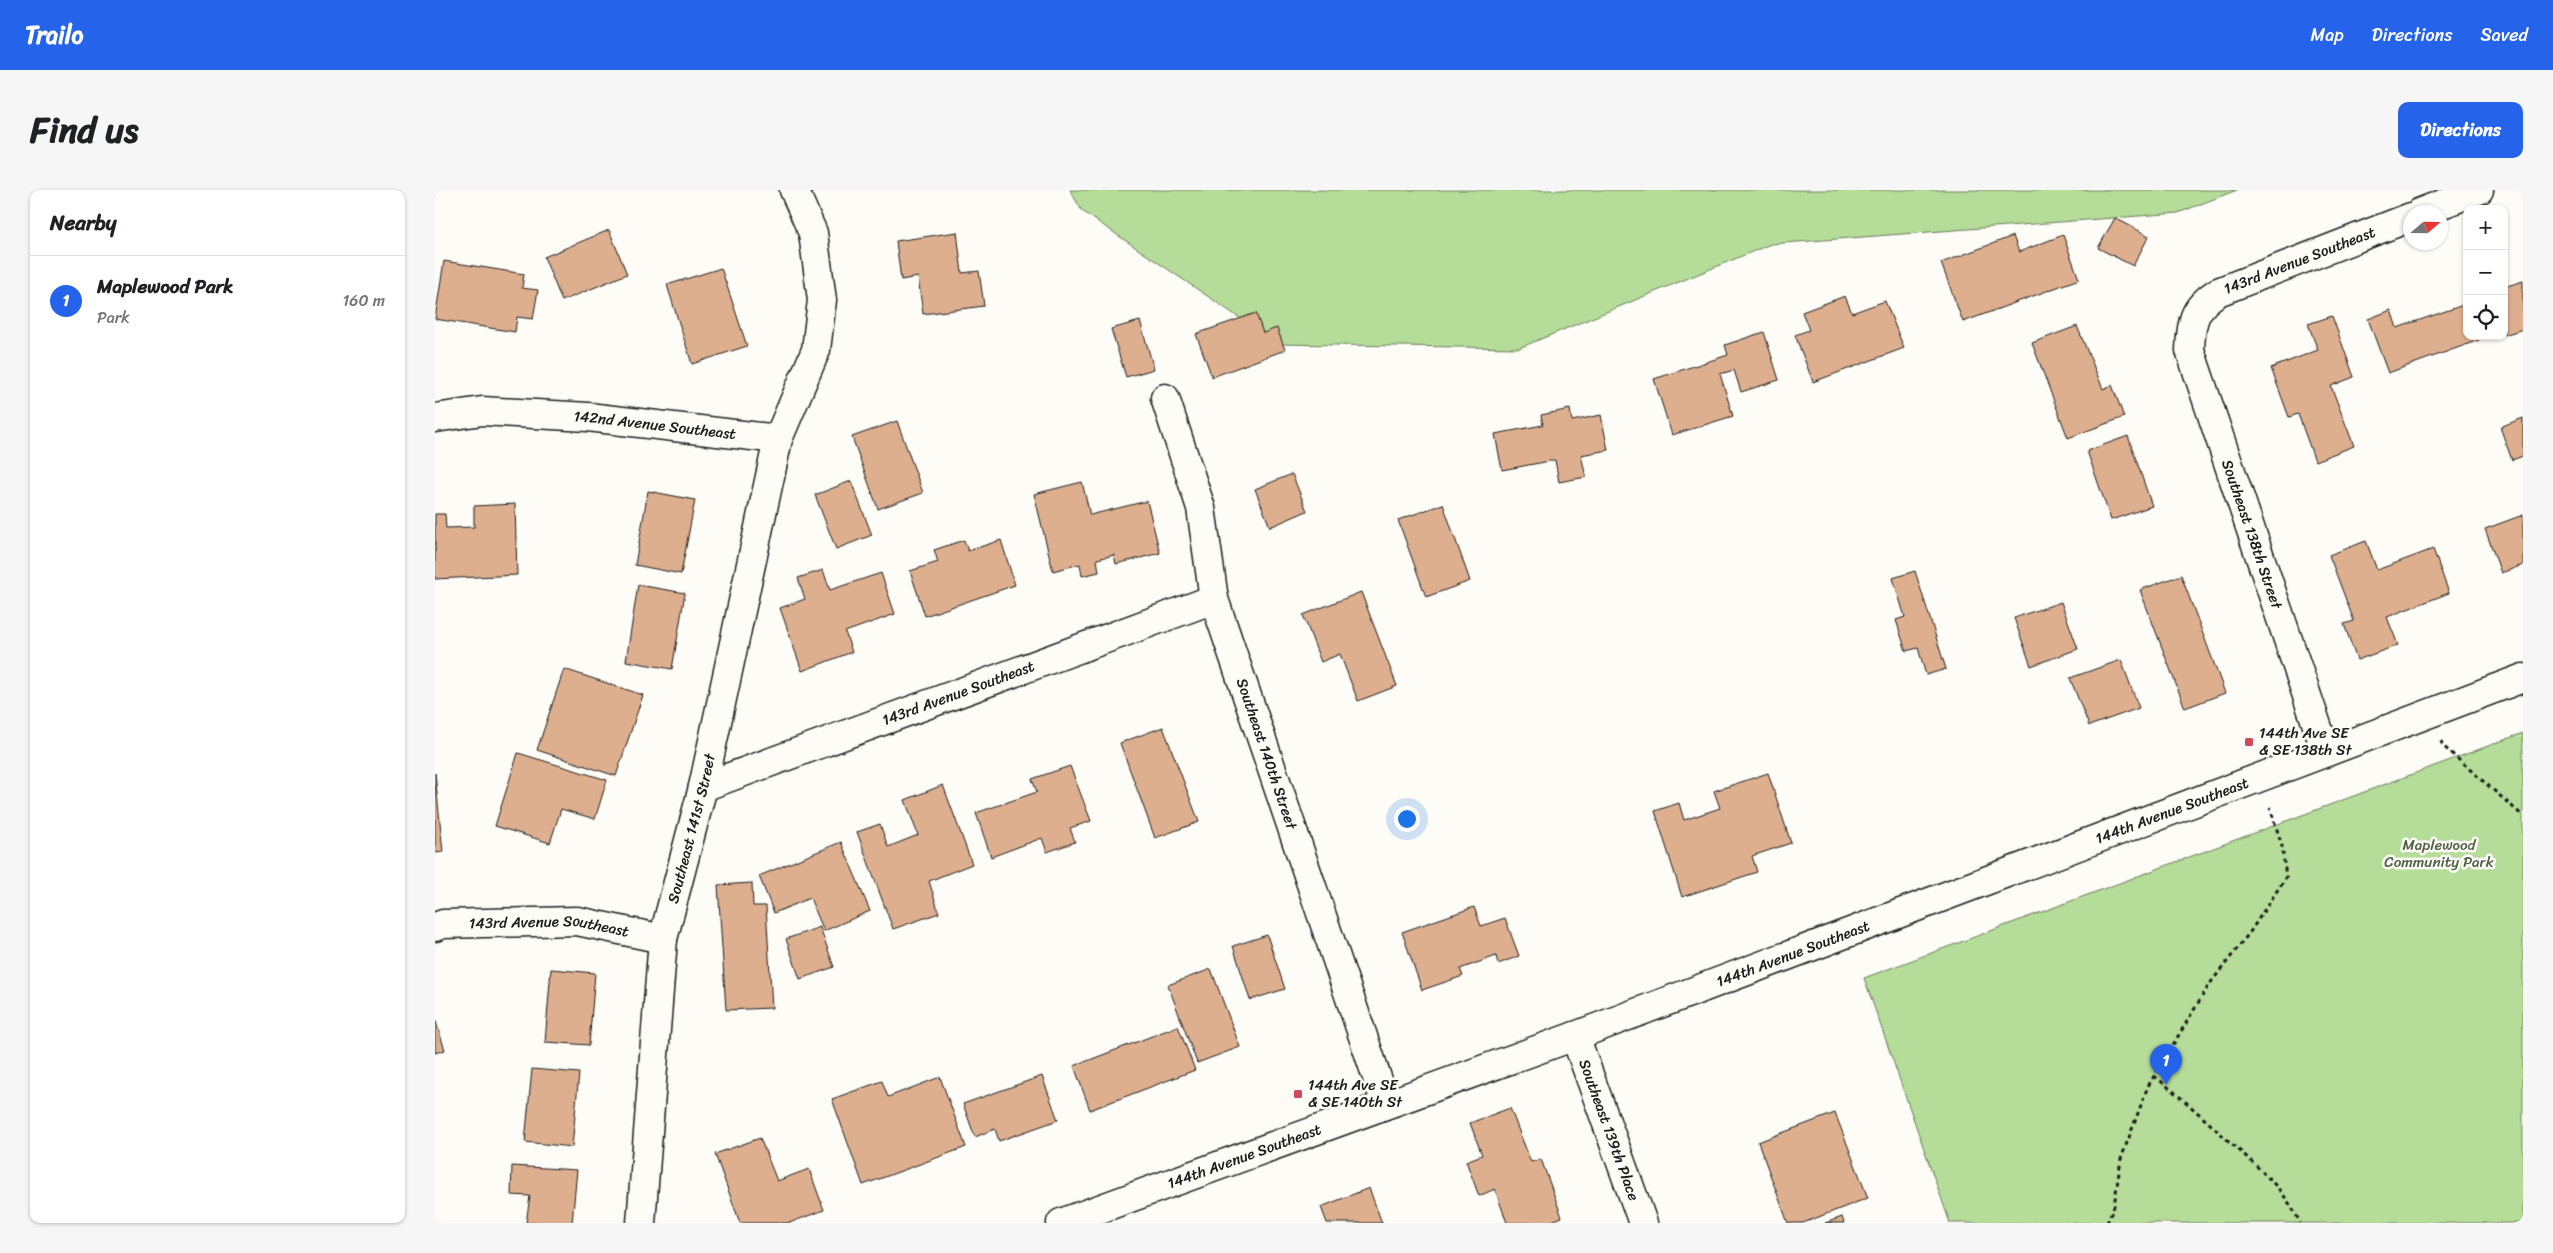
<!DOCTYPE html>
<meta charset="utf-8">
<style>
body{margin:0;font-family:Sriracha,sans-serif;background:#f6f6f6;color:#202124}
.controls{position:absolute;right:15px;top:15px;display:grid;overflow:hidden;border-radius:10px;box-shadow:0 1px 4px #0004}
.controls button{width:45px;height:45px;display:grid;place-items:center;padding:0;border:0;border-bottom:1px solid #e0e0e0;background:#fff;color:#202124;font:25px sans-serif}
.compass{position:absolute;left:1968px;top:15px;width:45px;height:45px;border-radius:50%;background:#fff;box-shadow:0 1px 4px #0004;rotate:70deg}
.you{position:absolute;left:971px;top:628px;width:18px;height:18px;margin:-12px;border:4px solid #fff;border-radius:50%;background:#1a73e8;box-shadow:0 0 0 8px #1a73e833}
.badge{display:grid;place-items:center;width:32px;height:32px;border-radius:50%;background:#2563eb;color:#fff;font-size:16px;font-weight:700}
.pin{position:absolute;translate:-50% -41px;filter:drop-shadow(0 1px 2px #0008)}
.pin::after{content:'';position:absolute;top:26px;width:18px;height:15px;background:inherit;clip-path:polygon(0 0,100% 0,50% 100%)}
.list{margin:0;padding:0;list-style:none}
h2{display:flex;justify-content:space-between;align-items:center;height:65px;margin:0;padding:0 20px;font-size:21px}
h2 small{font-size:16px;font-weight:400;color:#757577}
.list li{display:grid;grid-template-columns:32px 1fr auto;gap:15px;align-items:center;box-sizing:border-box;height:90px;padding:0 20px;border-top:1px solid #e0e0e0}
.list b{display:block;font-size:19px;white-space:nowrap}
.list p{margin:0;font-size:16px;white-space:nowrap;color:#757577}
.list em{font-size:16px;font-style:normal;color:#757577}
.icon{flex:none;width:28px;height:28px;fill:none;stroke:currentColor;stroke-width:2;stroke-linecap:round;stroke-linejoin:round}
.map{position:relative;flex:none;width:2088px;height:1033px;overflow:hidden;border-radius:10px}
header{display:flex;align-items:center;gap:30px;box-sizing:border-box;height:70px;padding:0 25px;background:#2563eb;color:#fff}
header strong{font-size:24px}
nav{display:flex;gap:28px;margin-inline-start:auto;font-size:18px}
.intro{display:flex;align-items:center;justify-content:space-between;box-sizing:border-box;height:120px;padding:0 30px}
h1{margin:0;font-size:35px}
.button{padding:12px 22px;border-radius:10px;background:#2563eb;color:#fff;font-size:18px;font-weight:700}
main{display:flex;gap:30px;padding:0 30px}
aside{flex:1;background:#fff;border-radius:10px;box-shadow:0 1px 4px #0004}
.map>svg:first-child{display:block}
</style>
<header>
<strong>Trailo</strong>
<nav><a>Map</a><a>Directions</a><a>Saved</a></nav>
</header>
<div class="intro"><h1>Find us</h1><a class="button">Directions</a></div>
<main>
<aside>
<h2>Nearby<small></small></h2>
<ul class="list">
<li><span class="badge">1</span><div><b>Maplewood Park</b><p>Park</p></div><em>160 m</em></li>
</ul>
</aside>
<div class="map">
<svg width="2088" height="1033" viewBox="0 0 2088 1033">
<rect width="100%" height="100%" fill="#fdfcf7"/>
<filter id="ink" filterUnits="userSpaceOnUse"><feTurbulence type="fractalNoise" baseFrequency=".02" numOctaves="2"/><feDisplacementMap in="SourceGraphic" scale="10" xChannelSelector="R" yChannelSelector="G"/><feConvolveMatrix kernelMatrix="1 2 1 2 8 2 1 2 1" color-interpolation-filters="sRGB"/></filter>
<g filter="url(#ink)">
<!-- green -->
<path fill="#b5dc98" stroke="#687c5a" d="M635,0H1802L1743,23L1336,54L1084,158L843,154L647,21Z
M2088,543V1033H1515L1429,788Z"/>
<!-- building -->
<path fill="#ddaf8f" stroke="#1c1c1c" d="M1680,28L1714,46L1698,76L1663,58Z
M174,40L192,84L127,111L109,67Z
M522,42L527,83L544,81L549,116L488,124L483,87L466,90L461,51Z
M1628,45L1644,89L1528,132L1506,73L1578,46L1584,62Z
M9,71L89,84L87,98L103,100L98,129L82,127L80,142L0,129Z
M286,78L312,156L257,174L232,95Z
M2088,91V139L2069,145V97Z
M1410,106L1417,123L1450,111L1469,158L1378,192L1360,145L1374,140L1367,122Z
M2031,114L2032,146H2043L2044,150L1953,183L1933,129L1956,120L1962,138Z
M821,123L828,143L842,138L850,160L777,187L761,144Z
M1897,126L1919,187L1896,196L1919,256L1880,271L1863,224L1854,227L1836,178L1883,160L1873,134Z
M705,131L719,179L691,187L676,139Z
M1642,136L1668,199L1677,195L1689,227L1633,248L1597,153Z
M1329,142L1344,190L1306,202L1299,180L1285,184L1298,226L1237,245L1219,189L1293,165L1290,155Z
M1135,219L1137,231L1166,225L1173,260L1146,265L1151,287L1124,292L1120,270L1067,280L1060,244L1108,235L1106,225Z
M2088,228V266L2077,270L2065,237Z
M462,231L488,303L443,319L417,247Z
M1693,246L1717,316L1676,330L1652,261Z
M857,284L872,321L835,337L820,299Z
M416,291L437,345L401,359L380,305Z
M647,292L655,325L712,311L725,363L681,374L679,365L662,369L664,382L647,386L645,374L618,381L599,304Z
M213,301L260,310L246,384L200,375Z
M80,314L82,385L0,389V324H10L11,338L39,337V316Z
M1008,314L1035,391L991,407L963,330Z
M2088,325V375L2066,383L2050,339Z
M529,350L533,361L566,350L580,395L490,426L475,381L503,372L499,360Z
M1931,351L1942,380L1998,359L2014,403L1952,427L1963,455L1922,470L1909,434L1919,431L1894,365Z
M388,380L395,400L446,383L460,424L410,442L417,462L367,481L345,418L370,409L363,388Z
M1480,381L1511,479L1491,485L1483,458L1471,461L1461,430L1470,427L1458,388Z
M1746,385L1790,503L1750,518L1705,400Z
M203,395L250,403L237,479L191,471Z
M926,402L962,496L923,511L905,464L886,472L868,425Z
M1626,412L1643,459L1596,476L1579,428Z
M1686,470L1704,518L1654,536L1635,488Z
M129,479L208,505L181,586L102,560Z
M728,537L764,632L720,648L685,553Z
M83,563L172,590L160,629L126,619L115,653L60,636Z
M635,576L656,631L635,638L640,652L612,662L607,648L556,667L541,623L602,602L597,589Z
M0,583L8,662L0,663Z
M1333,583L1356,653L1317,666L1322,682L1247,707L1220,621L1244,613L1249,630L1285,618L1279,601Z
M508,595L537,674L494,691L504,723L458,739L422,642L445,634L453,657L483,645L470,610Z
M406,652L435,721L389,741L375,708L339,723L324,686Z
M317,693L318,716H331L337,818L291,820L283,695Z
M1039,717L1046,736L1070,728L1084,766L1063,774L1061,766L1025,779L1028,786L987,800L967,742Z
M385,737L399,777L365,789L351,749Z
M832,745L850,799L815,810L798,756Z
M116,779L160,783L154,855L110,852Z
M776,779L805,857L762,873L733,795Z
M0,829L10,860L0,863Z
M743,836L760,880L655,920L639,876Z
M97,879L144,883L137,957L90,952Z
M607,886L623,930L564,951L560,939L540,947L528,914Z
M505,887L531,957L428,995L397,909L447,891L453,907Z
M1075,918L1096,972L1106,969L1127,1027L1112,1033H1072L1060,999L1044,1006L1031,971L1047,965L1035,933Z
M1400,923L1433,1008L1368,1033H1353L1323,952Z
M325,948L342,991L374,979L389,1020L354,1033H305L280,964Z
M77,976L142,980L137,1033H91L95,1006L76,1005Z
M934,998L947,1033H892L886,1017Z
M1407,1027L1409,1033H1390Z"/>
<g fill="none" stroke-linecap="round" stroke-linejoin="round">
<defs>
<g id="minor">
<path d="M1986,22L2044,0"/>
<path id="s1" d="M730,208L766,318L779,409L951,914"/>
<path id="s2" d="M0,228L47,221L153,227L343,249"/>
<path id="s3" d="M1891,562L1755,160C1756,133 1758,117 1783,102L1976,27"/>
<path id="s4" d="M268,597L779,409"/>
<path id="s5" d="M0,737L8,734L142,731L228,749"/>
<path id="s6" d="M1140,846L1208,1033"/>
<path id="s7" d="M206,1033L228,749L268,597L343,249L381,160L387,110L378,43L359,0"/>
</g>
<g id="tertiary">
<path id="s8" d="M626,1033L1140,846L2088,488"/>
</g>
</defs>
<!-- minor casing -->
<use href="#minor" stroke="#1c1c1c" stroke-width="31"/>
<!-- tertiary casing -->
<use href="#tertiary" stroke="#1c1c1c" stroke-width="31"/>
<!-- path -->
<path stroke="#1c1c1c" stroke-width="3" stroke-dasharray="4 4" stroke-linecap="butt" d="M2006,551L2008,556L2088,626
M1719,886C1743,904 1764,924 1786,944C1815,971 1849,996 1865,1033
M1672,1033L1679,1016L1686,969L1713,896L1774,795L1815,742L1851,687L1847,656L1835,617"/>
<!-- minor -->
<use href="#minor" stroke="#fdfcf7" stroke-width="28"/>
<!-- tertiary -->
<use href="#tertiary" stroke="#fdfcf7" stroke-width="28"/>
</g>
</g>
<!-- markers -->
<g fill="#d1495b" stroke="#fdfcf7" stroke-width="2">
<rect x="1809" y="547" width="10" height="10" rx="2.5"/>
<rect x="858" y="899" width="10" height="10" rx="2.5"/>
</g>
<g text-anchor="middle" stroke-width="5" stroke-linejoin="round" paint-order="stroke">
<!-- street labels -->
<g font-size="15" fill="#1c1c1c" stroke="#fdfcf7">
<text dy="5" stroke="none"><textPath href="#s3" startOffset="580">143rd Avenue Southeast</textPath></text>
<text dy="5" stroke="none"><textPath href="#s2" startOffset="221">142nd Avenue Southeast</textPath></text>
<text transform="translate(1817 344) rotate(71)" y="5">Southeast 138th Street</text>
<text dy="5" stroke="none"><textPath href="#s4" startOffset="272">143rd Avenue Southeast</textPath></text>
<text dy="5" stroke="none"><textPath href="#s1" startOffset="371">Southeast 140th Street</textPath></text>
<text dy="5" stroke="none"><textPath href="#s8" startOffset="1185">144th Avenue Southeast</textPath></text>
<text dy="5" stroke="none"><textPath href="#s7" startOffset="399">Southeast 141st Street</textPath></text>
<text dy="5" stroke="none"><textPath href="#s5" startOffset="115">143rd Avenue Southeast</textPath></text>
<text dy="5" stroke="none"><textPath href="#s8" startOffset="780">144th Avenue Southeast</textPath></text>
<text dy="5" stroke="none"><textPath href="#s6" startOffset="100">Southeast 139th Place</textPath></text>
<text dy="5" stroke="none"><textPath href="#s8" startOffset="195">144th Avenue Southeast</textPath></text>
</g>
<!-- poi labels -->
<g font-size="15" fill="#1c1c1c" stroke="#fdfcf7" text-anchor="start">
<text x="1824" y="548">144th Ave SE<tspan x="1824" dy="17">&amp; SE 138th St</tspan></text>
<text x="873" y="900">144th Ave SE<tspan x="873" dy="17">&amp; SE 140th St</tspan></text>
</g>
<!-- park labels -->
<g font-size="15" fill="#525f47" stroke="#fdfcf7">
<text x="2004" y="660">Maplewood<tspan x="2004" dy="17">Community Park</tspan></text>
</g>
</g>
</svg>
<div class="controls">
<button>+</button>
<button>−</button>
<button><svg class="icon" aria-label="locate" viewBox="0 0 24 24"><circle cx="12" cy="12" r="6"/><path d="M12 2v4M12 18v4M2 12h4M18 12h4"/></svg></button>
</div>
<svg class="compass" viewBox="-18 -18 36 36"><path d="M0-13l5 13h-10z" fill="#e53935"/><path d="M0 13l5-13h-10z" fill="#757577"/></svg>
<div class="you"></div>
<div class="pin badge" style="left:1731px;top:895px">1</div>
</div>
</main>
